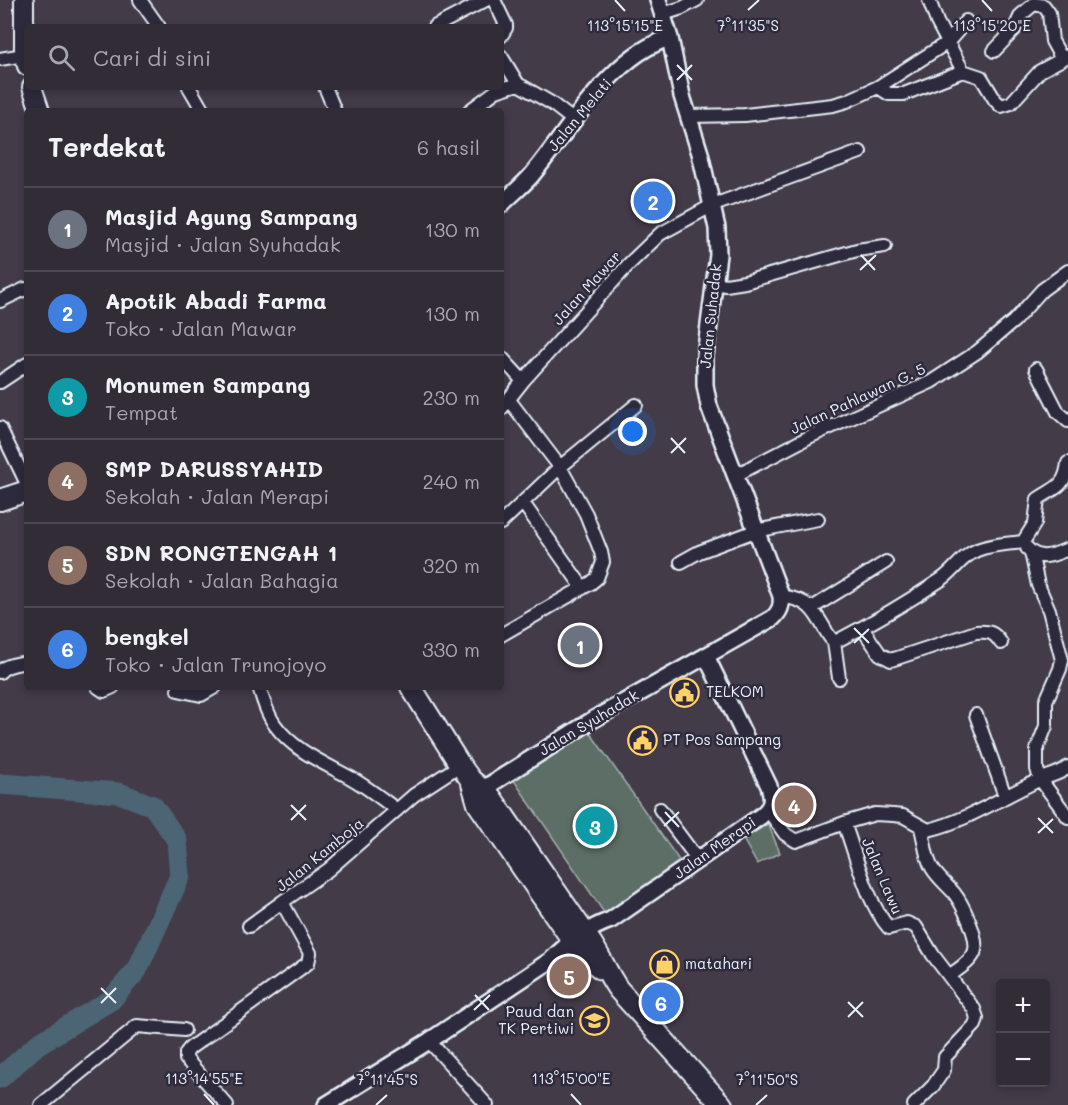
<!DOCTYPE html>
<html lang="id">
<meta charset="utf-8">
<style>
body{margin:0;font-family:Mali,sans-serif;background:#3a343e;color:#f1f3f6}
.controls{position:absolute;right:18px;bottom:18px;display:grid;overflow:hidden;border-radius:6px;box-shadow:0 3px 9px #0003}
.controls button{width:54px;height:54px;display:grid;place-items:center;padding:0;border:0;border-bottom:2px solid #4d4851;background:#322c36;color:#f1f3f6;font:30px sans-serif}
.you{position:absolute;left:633px;top:432px;width:21px;height:21px;margin:-15px;border:4px solid #fff;border-radius:50%;background:#1a73e8;box-shadow:0 0 0 9px #1a73e833}
.badge{display:grid;place-items:center;width:39px;height:39px;border-radius:50%;background:#8abfa5;color:#fff;font-size:20px;font-weight:700}
.pin{position:absolute;translate:-50% -50%;border:3px solid #fff;box-shadow:0 2px 6px #0006}
.list{margin:0;padding:0;list-style:none}
h2{display:flex;justify-content:space-between;align-items:center;height:78px;margin:0;padding:0 24px;font-size:26px}
h2 small{font-size:20px;font-weight:400;color:#a8a7ad}
.list li{display:grid;grid-template-columns:39px 1fr auto;gap:18px;align-items:center;box-sizing:border-box;height:84px;padding:0 24px;border-top:2px solid #4d4851}
.list b{display:block;font-size:22px;white-space:nowrap}
.list p{margin:0;font-size:20px;white-space:nowrap;color:#a8a7ad}
.list em{font-size:20px;font-style:normal;color:#a8a7ad}
.icon{flex:none;width:33px;height:33px;fill:none;stroke:currentColor;stroke-width:2;stroke-linecap:round;stroke-linejoin:round}
.map{position:relative;flex:none;width:1068px;height:1105px;overflow:hidden}
.search{position:absolute;background:#322c36;box-shadow:0 3px 9px #0003;left:24px;top:24px;width:480px;height:66px;display:flex;align-items:center;gap:15px;box-sizing:border-box;padding:0 21px;border-radius:6px;color:#a8a7ad;font-size:22px}
.panel{position:absolute;background:#322c36;box-shadow:0 3px 9px #0003;left:24px;top:108px;width:480px;height:582px;border-radius:6px}
.map>svg:first-child{display:block}
</style>
<div class="map">
<svg width="1068" height="1105" viewBox="0 0 1068 1105">
<rect width="100%" height="100%" fill="#433b48"/>
<filter id="ink" filterUnits="userSpaceOnUse"><feTurbulence type="fractalNoise" baseFrequency=".0167" numOctaves="2"/><feDisplacementMap in="SourceGraphic" scale="12" xChannelSelector="R" yChannelSelector="G"/><feConvolveMatrix kernelMatrix="1 2 1 2 8 2 1 2 1" color-interpolation-filters="sRGB"/></filter>
<g filter="url(#ink)">
<!-- green -->
<path fill="#5c6e66" stroke="#a2b0af" stroke-width="1.5" d="M589,731L683,866L607,917L513,779Z
M768,824L780,853L757,864L743,839Z"/>
<g fill="none" stroke-linecap="round" stroke-linejoin="round">
<!-- river -->
<path stroke="#4c6574" stroke-width="21" d="M0,784L119,793L153,806L177,840L180,876L137,970L111,1000L38,1044L0,1078"/>
<defs>
<path id="minor" d="M140,0L159,27
M494,0L506,25V28L501,36
M929,0L937,22L963,71L981,77L995,100L1001,106L1011,103L1040,71L1068,56
M663,14L682,8L697,0
M434,27L486,0
M994,51L1014,30L1021,15L1034,4L1044,6L1049,13L1052,41L1062,59
M501,56L518,84
M0,59L24,55
M189,87L203,111
M325,87L335,111
M878,87L889,94H904L963,71
M469,111L496,91L518,84L551,103L573,120
M688,116L745,115L833,105L847,101L878,87L948,42L966,21
M714,283L726,285L745,282L857,250L885,246
M0,301L25,289
M501,357L523,381
M1036,369L1058,412L1068,421
M0,382L27,364
M501,409L523,381L629,264L660,234L711,206L860,152
M0,428L27,484
M736,475L811,436L931,382L977,352L1014,321L1042,290L1068,271
M523,503L583,588
M501,523L560,467L636,405
M1023,542L1035,523L1038,499C1055,487 1065,488 1068,463
M1027,548C1039,562 1054,555 1068,549
M1031,552L1038,585L1049,610L1062,660L1060,669L1046,701V726L1037,749V769L1040,779L1068,817
M681,562L699,552L755,531L818,519
M781,596C808,600 813,608 826,631C829,636 830,639 835,642C872,623 908,602 942,579C955,570 962,556 977,550C992,544 1008,544 1023,542
M812,608L886,562
M862,628L880,654L891,660L976,632C989,631 994,632 1001,643
M501,635L591,583L597,578L603,562L601,552L586,514L560,467L509,400
M834,642L839,678
M0,672C6,664 18,664 27,662
M98,687L104,691L113,687
M259,687C263,700 267,714 275,725C294,751 324,763 351,778C367,787 382,799 397,810
M178,690L201,695L215,687
M976,715L1005,796
M660,809L698,860
M768,810L785,834L796,841L844,823C856,855 867,903 889,928L907,923L916,927L933,955L974,1009L977,1018L975,1025L945,1057L944,1070L933,1086L914,1105
M844,823L875,814L893,815L903,816L928,830C967,821 1002,797 1039,780C1048,776 1061,774 1068,767
M921,828C925,842 925,856 932,868C938,878 947,885 954,893C962,903 978,936 975,950C973,961 957,970 949,976
M249,926L282,902
M429,1041L487,1105
M41,1105L137,1026L184,1030
M227,1105L186,1059V1053L190,1048L308,963L310,953L282,902L328,870L414,795L460,765"/>
<path id="tertiary" d="M501,205C511,195 522,186 531,176C568,132 612,54 670,38
M475,794L594,719L773,618C780,611 782,606 781,596L709,406L705,385V356L718,255L717,228L700,153L682,96L670,38L658,0
M326,1105L429,1041L551,960C568,943 588,928 611,920L761,816C773,806 773,800 769,786L706,656"/>
<path id="primary" d="M24,0V55L27,66
M32,87L40,111"/>
<path id="trunk" d="M0,500L27,491
M411,687L460,765L471,780L491,797L590,941C601,957 607,973 618,989L722,1105
M471,780L478,804L579,950L601,969"/>
</defs>
<!-- minor casing -->
<use href="#minor" stroke="#e8f1f8" stroke-width="16"/>
<!-- tertiary casing -->
<use href="#tertiary" stroke="#e8f1f8" stroke-width="20"/>
<!-- primary casing -->
<use href="#primary" stroke="#e8f1f8" stroke-width="22"/>
<!-- trunk casing -->
<use href="#trunk" stroke="#e8f1f8" stroke-width="24"/>
<!-- minor -->
<use href="#minor" stroke="#2f2a3d" stroke-width="12"/>
<!-- tertiary -->
<use href="#tertiary" stroke="#2f2a3d" stroke-width="15"/>
<!-- primary -->
<use href="#primary" stroke="#2f2a3d" stroke-width="18"/>
<!-- trunk -->
<use href="#trunk" stroke="#2f2a3d" stroke-width="20"/>
</g>
</g>
<!-- ticks -->
<path fill="none" stroke="#e8f1f8" stroke-width="2" d="M615,0L625,11M982,0L992,11M748,10L759,0M677,65L692,80M677,80L692,65M861,255L875,270M860,270L876,255M671,438L685,453M671,453L686,438M854,628L869,643M854,643L869,629M291,805L306,820M665,812L679,827M1038,818L1053,833M291,820L306,805M664,826L679,812M1038,833L1053,819M101,988L116,1003M475,995L489,1010M848,1002L863,1017M101,1003L116,988M474,1010L490,995M848,1017L863,1002M204,1094L214,1105M571,1094L581,1105M376,1105L387,1095M756,1105L767,1095"/>
<!-- icons -->
<defs>
<symbol id="civic-ring" viewBox="-11 -11 22 22"><circle r="9.5" fill="#2f2a3d" stroke="#ffd166" stroke-width="1.5"/><path d="M-.6-6.5H3V-4.5H.6V-3L4-1V1h2V6H-6V1h2V-1L-.6-3ZM-1.2 2.5V6h2.4V2.5Z" fill="#ffd166"/></symbol>
<symbol id="shop-ring" viewBox="-11 -11 22 22"><circle r="9.5" fill="#2f2a3d" stroke="#ffd166" stroke-width="1.5"/><path d="M-5-2.5h2.3a2.7 3.5 0 0 1 5.4 0H5L5.5 6h-11ZM-1.5-2.5h3a1.5 2.3 0 0 0-3 0Z" fill="#ffd166"/></symbol>
<symbol id="school-ring" viewBox="-11 -11 22 22"><circle r="9.5" fill="#2f2a3d" stroke="#ffd166" stroke-width="1.5"/><path d="M0-5L7-2L0 1L-7-2ZM-4 1L0 2.5L4 1V4Q0 6-4 4Z" fill="#ffd166"/></symbol>
</defs>
<g fill-rule="evenodd">
<use href="#civic-ring" x="668" y="676" width="33" height="33"/>
<use href="#civic-ring" x="626" y="724" width="33" height="33"/>
<use href="#shop-ring" x="648" y="948" width="33" height="33"/>
<use href="#school-ring" x="578" y="1004" width="33" height="33"/>
</g>
<g text-anchor="middle" stroke-width="5" stroke-linejoin="round" paint-order="stroke">
<!-- street labels -->
<g font-size="15" fill="#e8f1f8" stroke="#2f2a3d">
<text transform="translate(580 115) rotate(-50)" y="5">Jalan Melati</text>
<text transform="translate(587 288) rotate(-48)" y="5">Jalan Mawar</text>
<text transform="translate(711 316) rotate(-84)" y="5">Jalan Suhadak</text>
<text transform="translate(858 399) rotate(-25)" y="5">Jalan Pahlawan G. 5</text>
<text transform="translate(589 723) rotate(-31)" y="5">Jalan Syuhadak</text>
<text transform="translate(715 848) rotate(-35)" y="5">Jalan Merapi</text>
<text transform="translate(320 855) rotate(-39)" y="5">Jalan Kamboja</text>
<text transform="translate(882 876) rotate(67)" y="5">Jalan Lawu</text>
</g>
<!-- poi labels -->
<g font-size="15" fill="#e8f1f8" stroke="#2f2a3d" text-anchor="start">
<text x="706" y="697">TELKOM</text>
<text x="663" y="745">PT Pos Sampang</text>
<text x="685" y="969">matahari</text>
<text x="574" y="1017" text-anchor="end">Paud dan<tspan x="574" dy="17">TK Pertiwi</tspan></text>
</g>
</g>
<g font-size="15" text-anchor="middle" fill="#e8f1f8" stroke="#2f2a3d" stroke-width="5" stroke-linejoin="round" paint-order="stroke">
<text x="748" y="31">7°11'35"S</text>
<text x="625" y="31">113°15'15"E</text>
<text x="992" y="31">113°15'20"E</text>
<text x="204" y="1084">113°14'55"E</text>
<text x="571" y="1084">113°15'00"E</text>
<text x="387" y="1085">7°11'45"S</text>
<text x="767" y="1085">7°11'50"S</text>
</g>
</svg>
<div class="controls">
<button>+</button>
<button>−</button>
</div>
<div class="you"></div>
<div class="pin badge" style="left:580px;top:645px;background:#6b7280">1</div>
<div class="pin badge" style="left:653px;top:201px;background:#3f7fe0">2</div>
<div class="pin badge" style="left:595px;top:826px;background:#0f9aa8">3</div>
<div class="pin badge" style="left:794px;top:805px;background:#8d6e63">4</div>
<div class="pin badge" style="left:569px;top:976px;background:#8d6e63">5</div>
<div class="pin badge" style="left:661px;top:1002px;background:#3f7fe0">6</div>
<div class="search"><svg class="icon" aria-label="search" viewBox="0 0 24 24"><circle cx="10" cy="10" r="6"/><path d="M15 15l6 6"/></svg>Cari di sini</div>
<section class="panel">
<h2>Terdekat<small>6 hasil</small></h2>
<ul class="list">
<li><span class="badge" style="background:#6b7280">1</span><div><b>Masjid Agung Sampang</b><p>Masjid · Jalan Syuhadak</p></div><em>130 m</em></li>
<li><span class="badge" style="background:#3f7fe0">2</span><div><b>Apotik Abadi Farma</b><p>Toko · Jalan Mawar</p></div><em>130 m</em></li>
<li><span class="badge" style="background:#0f9aa8">3</span><div><b>Monumen Sampang</b><p>Tempat</p></div><em>230 m</em></li>
<li><span class="badge" style="background:#8d6e63">4</span><div><b>SMP DARUSSYAHID</b><p>Sekolah · Jalan Merapi</p></div><em>240 m</em></li>
<li><span class="badge" style="background:#8d6e63">5</span><div><b>SDN RONGTENGAH 1</b><p>Sekolah · Jalan Bahagia</p></div><em>320 m</em></li>
<li><span class="badge" style="background:#3f7fe0">6</span><div><b>bengkel</b><p>Toko · Jalan Trunojoyo</p></div><em>330 m</em></li>
</ul>
</section>
</div>
